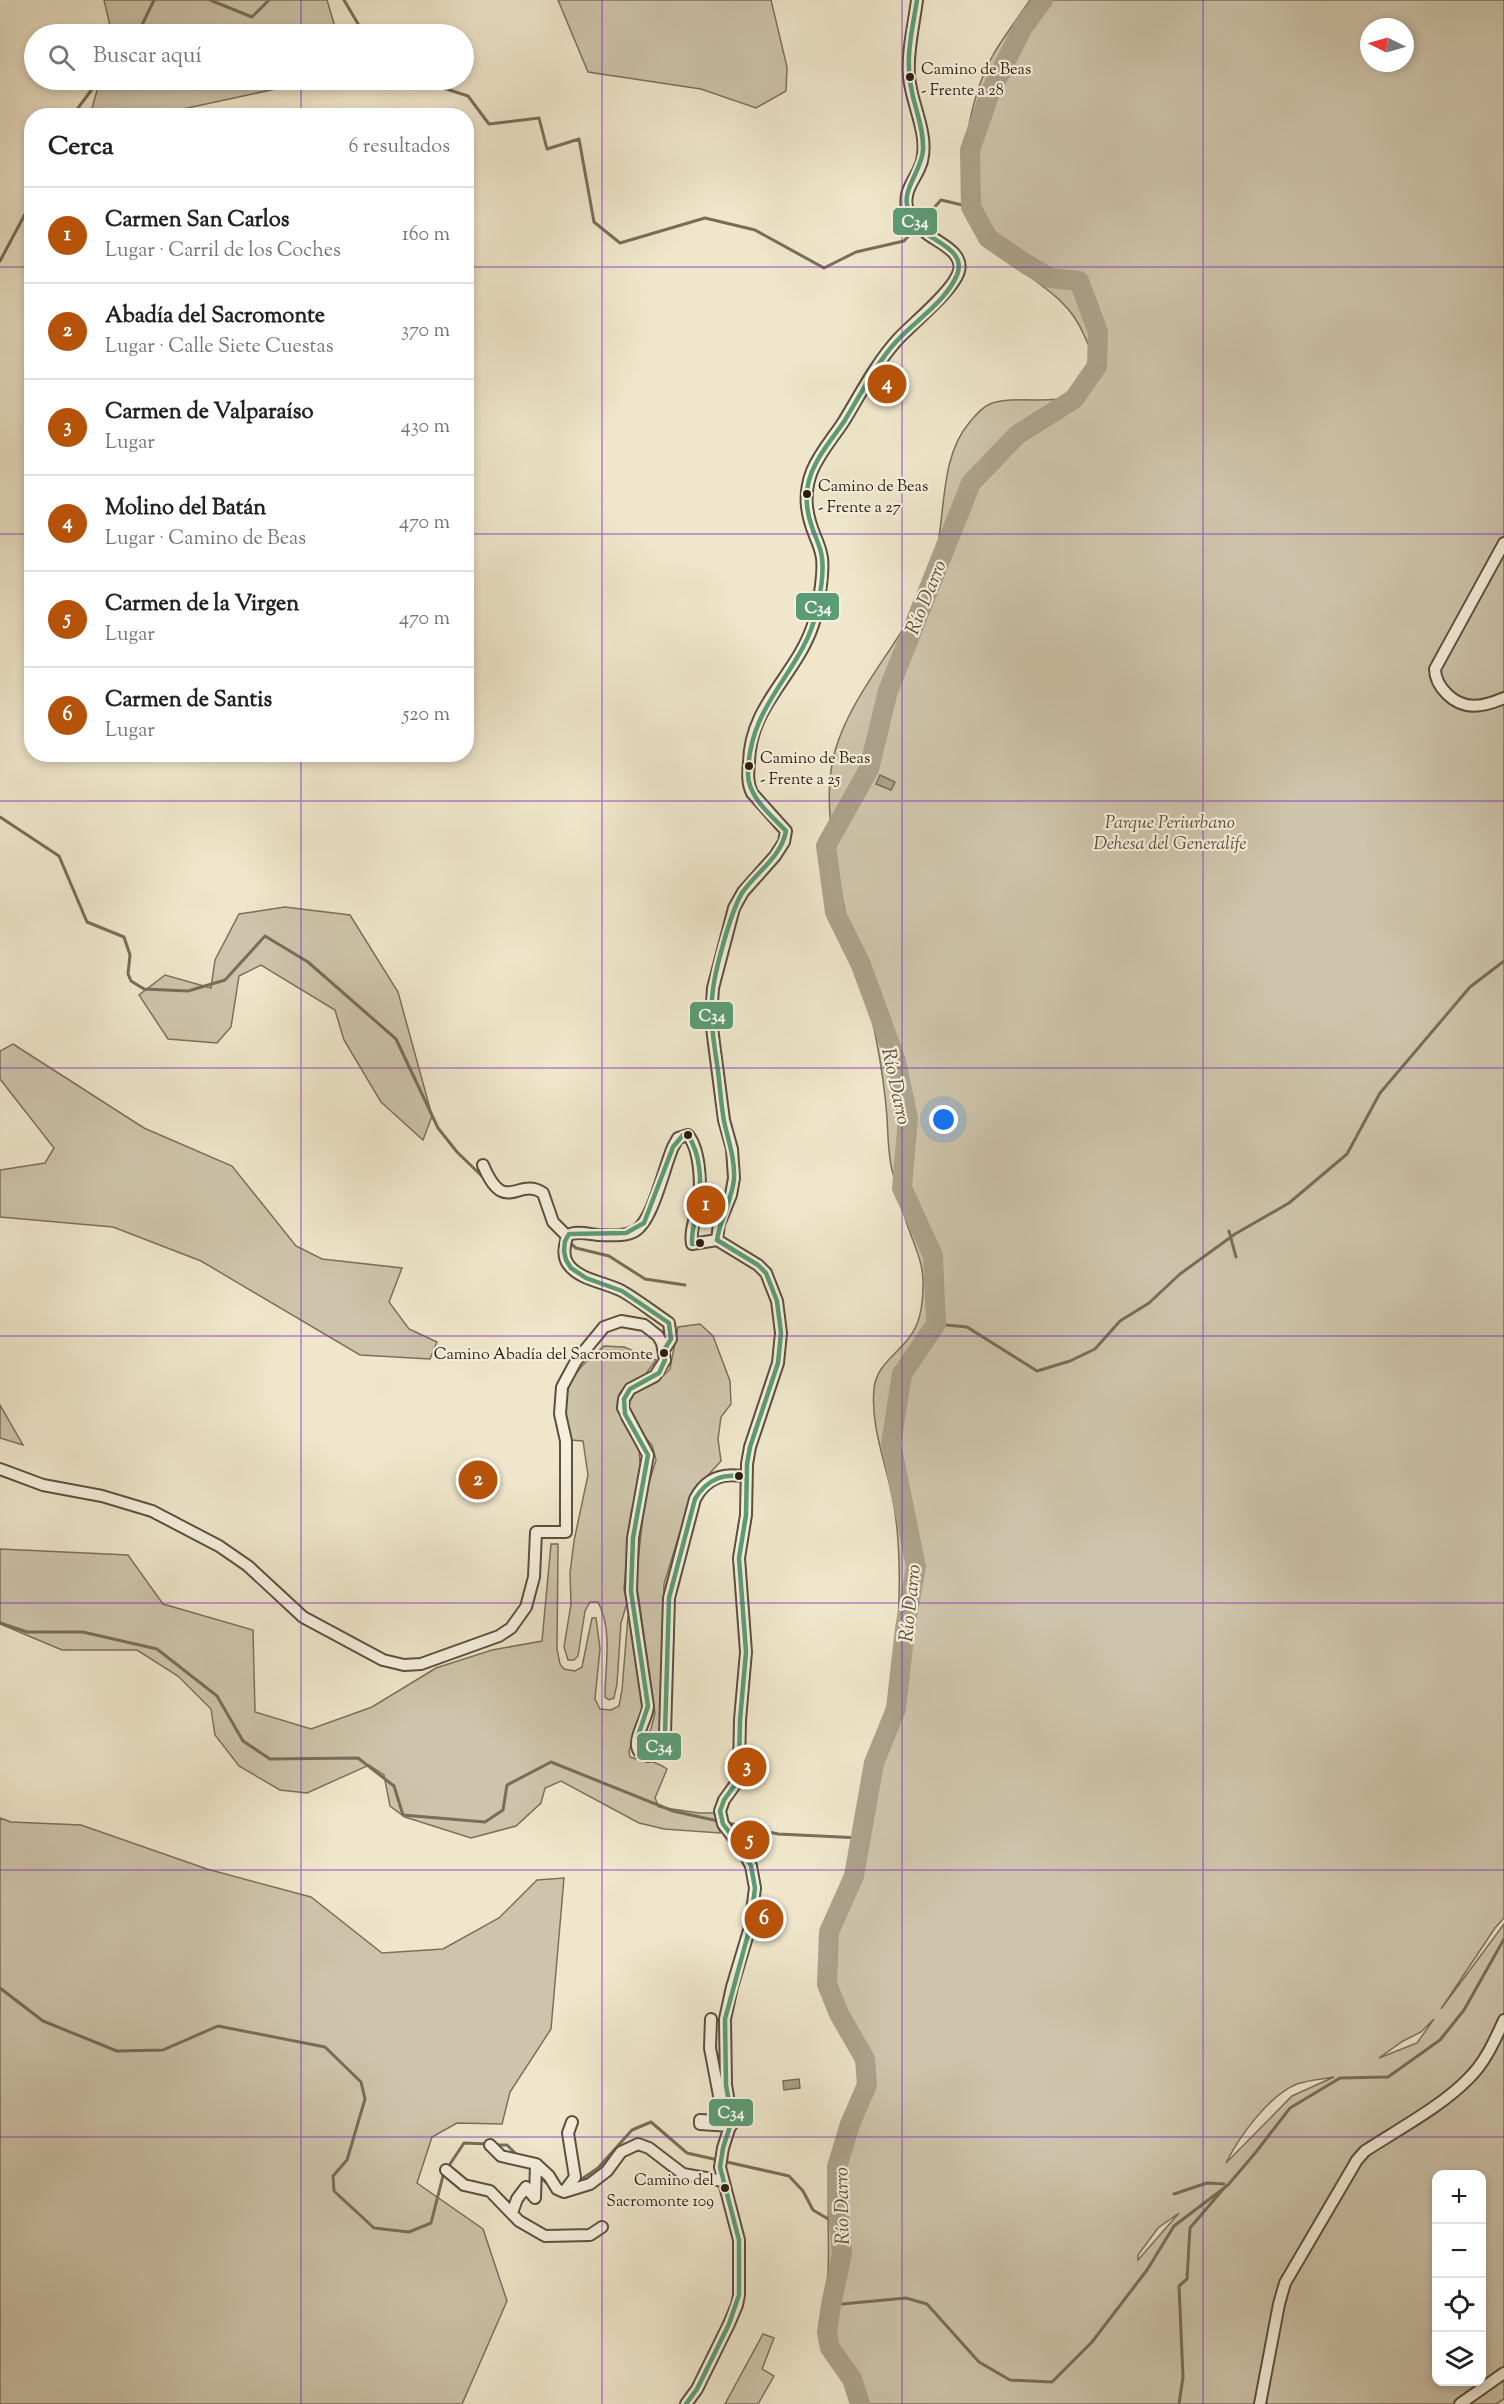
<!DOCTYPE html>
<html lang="es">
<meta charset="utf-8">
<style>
body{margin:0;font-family:"Sorts Mill Goudy",serif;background:#f2f2f2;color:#222}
.controls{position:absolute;right:18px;bottom:18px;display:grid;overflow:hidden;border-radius:12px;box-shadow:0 3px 9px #0003}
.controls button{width:54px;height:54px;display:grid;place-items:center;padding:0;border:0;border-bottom:2px solid #e0e0e0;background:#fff;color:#222;font:30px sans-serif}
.compass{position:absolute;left:1360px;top:18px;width:54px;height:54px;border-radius:50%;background:#fff;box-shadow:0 3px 9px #0003;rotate:275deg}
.you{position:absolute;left:944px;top:1120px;width:21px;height:21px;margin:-15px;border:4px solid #fff;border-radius:50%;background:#1a73e8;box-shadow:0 0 0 9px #1a73e833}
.badge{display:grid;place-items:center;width:39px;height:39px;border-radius:50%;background:#b45309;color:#fff;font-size:20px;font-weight:700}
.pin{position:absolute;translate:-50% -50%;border:3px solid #fff;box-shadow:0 2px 6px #0006}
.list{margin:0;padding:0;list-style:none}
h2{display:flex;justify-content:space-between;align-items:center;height:78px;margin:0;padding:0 24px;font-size:26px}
h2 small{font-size:20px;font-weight:400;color:#767676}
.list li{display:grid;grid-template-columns:39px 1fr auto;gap:18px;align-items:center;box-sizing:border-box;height:96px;padding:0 24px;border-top:2px solid #e0e0e0}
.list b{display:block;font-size:22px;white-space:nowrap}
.list p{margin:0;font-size:20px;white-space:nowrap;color:#767676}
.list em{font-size:20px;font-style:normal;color:#767676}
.icon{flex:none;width:33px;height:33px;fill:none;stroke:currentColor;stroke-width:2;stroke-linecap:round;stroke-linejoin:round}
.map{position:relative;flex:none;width:1504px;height:2404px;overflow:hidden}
.search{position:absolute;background:#fff;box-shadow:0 3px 9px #0003;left:24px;top:24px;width:450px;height:66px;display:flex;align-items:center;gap:15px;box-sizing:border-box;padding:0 21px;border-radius:33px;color:#767676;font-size:22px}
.panel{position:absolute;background:#fff;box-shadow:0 3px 9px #0003;left:24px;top:108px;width:450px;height:654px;border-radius:24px}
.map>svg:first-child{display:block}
</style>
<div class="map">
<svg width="1504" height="2404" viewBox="0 0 1504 2404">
<rect width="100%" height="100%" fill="#efe6cb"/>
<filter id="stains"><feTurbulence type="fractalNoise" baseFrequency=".00333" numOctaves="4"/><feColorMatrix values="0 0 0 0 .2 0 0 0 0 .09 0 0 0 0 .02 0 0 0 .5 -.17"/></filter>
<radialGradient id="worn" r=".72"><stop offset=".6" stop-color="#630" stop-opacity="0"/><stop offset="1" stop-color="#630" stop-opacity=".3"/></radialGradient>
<!-- green -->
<path fill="#cec4ab" stroke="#7c705c" stroke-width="1.5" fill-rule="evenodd" d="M104,0H327L337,34H112Z
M558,0H771L787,67L786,91L756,108L701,89L588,72Z
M1030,0H1504V1918L1495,1928L1441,2009L1504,1924V2399L1496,2404H855L854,2396C843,2373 824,2350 821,2324C819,2307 827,2289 828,2272C830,2231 824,2193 835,2153C842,2128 854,2103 859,2077C866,2034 828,2005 828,1964C828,1938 841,1912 847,1886C856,1848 861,1808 870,1769C879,1731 894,1692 897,1652C899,1605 902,1554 894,1506C888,1468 870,1428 874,1389C876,1361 907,1350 917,1324C921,1314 923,1297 923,1285C924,1262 913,1243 906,1221C901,1205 896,1187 892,1170C888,1153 888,1135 887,1117C885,1091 881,1064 876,1038C872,1016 864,995 858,974C852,948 847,922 842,896C834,849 822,798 835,751C853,688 908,637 930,576C948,528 936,462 969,423C975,416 980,409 988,405C1015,390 1088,417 1094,373C1096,361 1089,346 1084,335C1069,299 1039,285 1010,262C993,248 977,231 969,210C955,169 972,92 993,55C1004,36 1018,18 1030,0ZM1369,27H1405V63H1369ZM1434,2019L1417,2043L1379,2058L1403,2041L1421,2032ZM1334,2077L1292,2096L1226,2163C1239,2137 1269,2095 1297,2084C1308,2080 1323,2079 1334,2077ZM1436,2174H1482V2382H1436ZM1179,2213L1138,2260V2255L1158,2228Z
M100,80H289L280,88L155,115H90Z
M285,907L350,915L398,992L432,1116L423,1140L381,1102L344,1040L335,1010L261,965L239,976L231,1027L217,1043L168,1039L139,995L165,975L211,988L215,960L239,914Z
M13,1044L144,1128L232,1166L296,1246L322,1259L402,1268L389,1302L409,1329L437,1342L430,1359L360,1355L201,1261L113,1227L0,1217V1170L45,1163L54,1148L0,1079V1051Z
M700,1324L713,1336L730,1381L731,1404L721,1417L718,1439L721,1461L692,1493L664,1584L661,1727L657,1741L650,1748L647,1747L644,1739L651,1729L655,1713L636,1580L645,1496L656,1460L652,1445L637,1428L630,1415L628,1404L635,1392L657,1382L670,1369L678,1327Z
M604,1346L624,1347L656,1360L645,1375L627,1385L619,1394L617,1407L622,1421L639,1450L641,1476L631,1513L624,1589L627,1603L621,1623L617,1684L614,1698L609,1700L605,1697C605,1666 613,1631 598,1602H590L585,1611L578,1656L574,1660H568L564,1647L571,1604L570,1573L574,1541L588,1475L583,1441L570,1440C561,1391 565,1378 604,1346Z
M0,1405L23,1445L0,1438Z
M551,1544H558L557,1649L560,1664L564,1669L575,1671L582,1667L592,1618H596L600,1649L595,1699L600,1709L611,1710L619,1706L622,1690L628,1616H631L642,1688V1712L629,1751L630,1757C646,1763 651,1758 667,1769L655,1798L659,1807L699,1813H716L720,1833L664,1829L639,1823L561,1781L545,1788L541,1803L516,1826L471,1838L405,1817L390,1806L384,1775L369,1765L307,1793L280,1790L239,1766L215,1735L211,1709L178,1676L137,1650H62L0,1624V1549L128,1555L163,1604L253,1630L255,1712L311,1729L372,1707L436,1668L492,1650L542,1641Z
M0,1818L11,1822L81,1825L207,1869L311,1897L382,1953L443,1949L499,1918L537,1880L564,1878L551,2029L510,2092L502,2124L457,2123L432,2137L417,2183L483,2229L507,2301L462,2404H0Z
M763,2334L774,2338L762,2369L774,2376L758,2404H725Z"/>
<!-- water -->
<path fill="#aca28b" stroke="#786d59" stroke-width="1.5" d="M880,775L895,782L891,790L876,784Z
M799,2079L800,2088L784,2090L783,2081Z"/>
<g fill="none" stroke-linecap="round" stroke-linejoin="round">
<!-- stream -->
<path stroke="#786d59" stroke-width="3" d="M210,0L252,17L269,0
M344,0L364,34
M134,34L142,25L154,0
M435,80L440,87L468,96L489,124L539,118L547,149L579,139L594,222L620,243L705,218L755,230L824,268L856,252L904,241L941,200L971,207
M72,116L99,80
M0,261L32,201
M0,817L59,856L87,922L124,937L130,955L128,974L131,981L144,989L188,991L225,980L265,936L308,962L396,1039L438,1128L457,1152L485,1179
M1229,1231L1236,1257
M569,1242L576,1248L609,1256L645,1279L685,1285
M936,1324L967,1327L1037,1371L1070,1361L1095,1349L1120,1321L1149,1303L1180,1274L1235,1234L1289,1203L1347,1154L1380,1093L1470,987L1504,961
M0,1623L27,1632H83L157,1649L217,1696L243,1741L270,1759L358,1758L394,1786L403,1815L485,1822L503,1810L507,1785L551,1762L673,1811L718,1821
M728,1823L778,1834L861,1838
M0,1988L43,2021L117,2051L163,2050L218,2026L325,2047L361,2082L365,2099L347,2160L333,2176L334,2191L374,2228L409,2232L431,2223L444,2172
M495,2145H507L517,2155
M448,2167L464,2143L488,2144
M539,2176L552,2188
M576,2183L598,2168L632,2130L651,2122L687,2153L789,2176L803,2191L813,2210L840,2226
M1174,2194L1207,2183L1224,2184
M831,2305L906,2298L927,2304L979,2362L1010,2380L1052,2382L1092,2342L1147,2270L1174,2226L1228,2185L1256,2152L1290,2108L1340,2078L1388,2077L1440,2040L1464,2010L1504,1939
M1179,2404L1183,2377L1179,2286L1187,2279L1190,2228L1225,2187"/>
<!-- river -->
<path stroke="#aca28b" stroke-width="20" d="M860,2404L852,2379L830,2348L827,2332L831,2305L842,2254L837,2199V2167L850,2124L867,2085L865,2059L839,2014L827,1984L829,1932L854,1876L874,1763L896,1709L905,1628L916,1567L891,1444L902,1374L936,1324L933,1256L902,1188L908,1118L896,1061L861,965L835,912L826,846L869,769L888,691L971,483L1017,435L1074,399L1097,366L1098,332L1079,281L1050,278L1026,264L988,238L971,207L970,150L990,93L1023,27L1043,0"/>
<defs>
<path id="minor" d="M1504,543L1435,669C1435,679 1439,686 1447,694C1464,711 1483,707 1504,698
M483,1165C505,1217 518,1176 543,1193L553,1222L567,1236
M717,1240L719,1224L731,1195L734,1178L732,1149L724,1120L711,1020L713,988L734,908L743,892L775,856L784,842L786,831L752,793C747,783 748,773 749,762C750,705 796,676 813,625C818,611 824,573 822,558C821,551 818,543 815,536C806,514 803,494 812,471C820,452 833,438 844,421C861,393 876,363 899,338C912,324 954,290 959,271C964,252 937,242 926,233C919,227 909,215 907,207C903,189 918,177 922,161C929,133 911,104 909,76C907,51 914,25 917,0
M664,1350L671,1339L669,1323C654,1313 638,1300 622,1291C605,1282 579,1280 568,1264C562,1256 565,1245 567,1236C575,1230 588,1234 598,1235C610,1235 624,1237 635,1231C653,1221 664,1167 673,1147L678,1138L688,1135C701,1151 702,1191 697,1210C694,1222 690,1232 692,1244L717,1240
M0,1469L43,1485L102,1496L152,1511L219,1546L248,1566L303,1617L383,1660L404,1665L421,1664L499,1636L511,1628L526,1607L534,1577L536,1532H566V1441L560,1414L562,1387L576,1361L604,1327L621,1321L644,1325L658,1336L662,1343L665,1360L655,1376L630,1389L624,1399L623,1408L648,1455L633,1538L631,1591L648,1706C648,1721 623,1750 648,1756C661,1753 662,1744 665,1733L669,1598L695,1499C706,1478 723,1472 746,1477
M711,2019L710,2048L720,2101L719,2121L700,2120V2124L731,2126
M490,2145L501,2156L536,2164L549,2176L557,2189L564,2192L590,2184L607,2171L621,2152L638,2144L649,2148L683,2174L723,2181
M446,2170L464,2185L490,2191L519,2221L545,2236L590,2235L602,2227
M564,2192L575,2177L568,2133L572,2122
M512,2213L517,2199L526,2187L535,2198L536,2164
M686,2404L697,2389L729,2324L737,2305L739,2295V2240L720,2167L723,2148L732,2120L726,2085L725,2019L732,1987L750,1927L755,1888L751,1866L742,1849L723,1824L720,1811L724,1800L737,1782L739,1765L740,1720L746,1652L739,1558L746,1515L747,1464L750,1447L778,1363L781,1333L777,1301L766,1273L758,1265L717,1240
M1260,2404L1279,2304L1285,2283L1357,2160L1365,2151C1397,2130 1442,2106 1468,2079C1485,2063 1495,2040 1504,2020
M1460,2404L1504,2373"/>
</defs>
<!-- minor casing -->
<use href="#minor" stroke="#5c4f3d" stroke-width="14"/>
<!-- minor -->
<use href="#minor" stroke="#f5efdd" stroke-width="10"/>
<defs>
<path id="bus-1" d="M717,1240C720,1219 732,1200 734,1179C735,1158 728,1140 724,1121C721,1104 720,1087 718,1071C714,1043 709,1017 713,989C716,967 731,911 742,893C756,872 781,858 786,831C771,815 748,797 748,774C749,701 803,673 817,610C820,594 824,575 822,558C821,547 815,537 812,527C804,505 805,483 816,463C824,447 836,434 845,420C861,394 874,367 894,344C913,322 945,303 957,275C966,253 940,244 927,234C920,228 913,220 909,212C899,191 923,170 923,149C924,125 912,103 910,80C906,53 913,26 917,0
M700,1243L692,1244V1240C692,1228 696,1217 698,1206C702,1183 701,1155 688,1135H683L673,1147L644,1223L626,1233L569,1234L565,1241L564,1251L566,1260L571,1268L586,1278L622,1291L669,1323L671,1339L664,1350L665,1360L659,1373L630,1389L624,1399L625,1414L648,1455L633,1538L631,1591L648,1706L637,1739L639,1750L644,1755L656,1752L665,1733L669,1598L695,1499C707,1479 723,1473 746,1477
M686,2404L697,2389L729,2324L739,2295V2240L720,2167L723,2148L732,2120L726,2085L725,2019L750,1927L755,1888L751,1866L742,1849L723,1824L720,1811L724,1800L737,1782L739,1765L740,1720L746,1652L739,1558L746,1515L747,1464L750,1447L778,1363L781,1333L777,1301L766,1273L758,1265L717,1240"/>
</defs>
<!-- bus-1 casing -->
<use href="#bus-1" stroke="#f5efdd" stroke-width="9"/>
<!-- bus-1 -->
<use href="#bus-1" stroke="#5b9c75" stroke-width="4.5"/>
</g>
<!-- grid -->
<path fill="none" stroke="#7b2cbf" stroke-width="1.5" stroke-opacity="0.55" d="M301,0V34M602,0V2404M902,0V2404M1203,0V2404M301,80V116M0,267H32M466,267H1504M0,534H32M466,534H1504M301,754V2404M0,801H1504M0,1068H1504M0,1336H1504M0,1603H1504M0,1870H1504M0,2137H1504"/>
<!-- markers -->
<g fill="#2b1d0e" stroke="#f5efdd" stroke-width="2">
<circle cx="910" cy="77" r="5"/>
<circle cx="807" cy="494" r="5"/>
<circle cx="749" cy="766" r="5"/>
<circle cx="688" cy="1135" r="5"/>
<circle cx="700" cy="1243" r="5"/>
<circle cx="664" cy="1353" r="5"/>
<circle cx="739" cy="1476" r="5"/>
<circle cx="725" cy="2188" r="5"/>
</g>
<g text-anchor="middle" stroke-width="4.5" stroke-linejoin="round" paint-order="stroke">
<!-- bus labels -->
<g font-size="16" fill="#2b1d0e" stroke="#f5efdd" text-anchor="start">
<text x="921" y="74">Camino de Beas<tspan x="921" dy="21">- Frente a 28</tspan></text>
<text x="818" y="491">Camino de Beas<tspan x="818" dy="21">- Frente a 27</tspan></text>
<text x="760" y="763">Camino de Beas<tspan x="760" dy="21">- Frente a 25</tspan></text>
<text x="653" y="1359" text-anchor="end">Camino Abadía del Sacromonte</text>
<text x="714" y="2185" text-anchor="end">Camino del<tspan x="714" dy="21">Sacromonte 109</tspan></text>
</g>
<!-- park labels -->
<g font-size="18" font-style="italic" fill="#5c4f3d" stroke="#f5efdd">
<text x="1170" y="828">Parque Periurbano<tspan x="1170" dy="21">Dehesa del Generalife</tspan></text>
</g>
<!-- water labels -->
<g font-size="20" font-style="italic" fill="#5f5240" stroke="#f5efdd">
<text transform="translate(925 597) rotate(-68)" y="7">Río Darro</text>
<text transform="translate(897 1086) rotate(78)" y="7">Río Darro</text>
<text transform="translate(909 1603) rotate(-84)" y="7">Río Darro</text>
<text transform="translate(841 2206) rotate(-91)" y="7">Río Darro</text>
</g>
</g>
<g stroke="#f5efdd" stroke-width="2">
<rect x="892" y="207" width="46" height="29" rx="6" fill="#5b9c75"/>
<rect x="795" y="592" width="45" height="29" rx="6" fill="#5b9c75"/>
<rect x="689" y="1001" width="45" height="29" rx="6" fill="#5b9c75"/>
<rect x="636" y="1732" width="46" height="29" rx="6" fill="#5b9c75"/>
<rect x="708" y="2098" width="46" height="29" rx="6" fill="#5b9c75"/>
</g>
<g font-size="16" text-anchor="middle" font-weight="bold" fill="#fff">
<text x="915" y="227">C34</text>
<text x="818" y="613">C34</text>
<text x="712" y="1021">C34</text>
<text x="659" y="1752">C34</text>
<text x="731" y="2118">C34</text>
</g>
<rect width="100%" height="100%" filter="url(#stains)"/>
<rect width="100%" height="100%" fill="url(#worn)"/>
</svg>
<div class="controls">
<button>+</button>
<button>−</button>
<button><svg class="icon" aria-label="locate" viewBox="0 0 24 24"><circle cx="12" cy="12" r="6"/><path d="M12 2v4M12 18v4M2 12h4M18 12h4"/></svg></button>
<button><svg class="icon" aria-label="layers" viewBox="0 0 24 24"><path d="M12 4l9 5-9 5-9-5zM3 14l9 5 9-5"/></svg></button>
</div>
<svg class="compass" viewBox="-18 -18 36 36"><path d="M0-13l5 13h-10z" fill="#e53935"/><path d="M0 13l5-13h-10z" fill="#767676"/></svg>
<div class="you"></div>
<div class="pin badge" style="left:706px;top:1205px">1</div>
<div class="pin badge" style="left:478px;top:1480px">2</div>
<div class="pin badge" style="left:747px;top:1767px">3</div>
<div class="pin badge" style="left:887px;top:384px">4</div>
<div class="pin badge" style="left:750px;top:1840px">5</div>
<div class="pin badge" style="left:764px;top:1919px">6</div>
<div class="search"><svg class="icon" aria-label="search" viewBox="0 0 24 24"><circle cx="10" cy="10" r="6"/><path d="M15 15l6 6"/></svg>Buscar aquí</div>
<section class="panel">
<h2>Cerca<small>6 resultados</small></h2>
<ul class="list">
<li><span class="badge">1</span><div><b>Carmen San Carlos</b><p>Lugar · Carril de los Coches</p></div><em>160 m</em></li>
<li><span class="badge">2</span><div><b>Abadía del Sacromonte</b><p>Lugar · Calle Siete Cuestas</p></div><em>370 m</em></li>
<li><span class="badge">3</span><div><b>Carmen de Valparaíso</b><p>Lugar</p></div><em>430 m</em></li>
<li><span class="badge">4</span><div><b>Molino del Batán</b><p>Lugar · Camino de Beas</p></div><em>470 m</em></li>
<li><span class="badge">5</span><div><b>Carmen de la Virgen</b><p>Lugar</p></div><em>470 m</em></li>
<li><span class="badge">6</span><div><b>Carmen de Santis</b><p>Lugar</p></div><em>520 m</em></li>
</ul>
</section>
</div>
